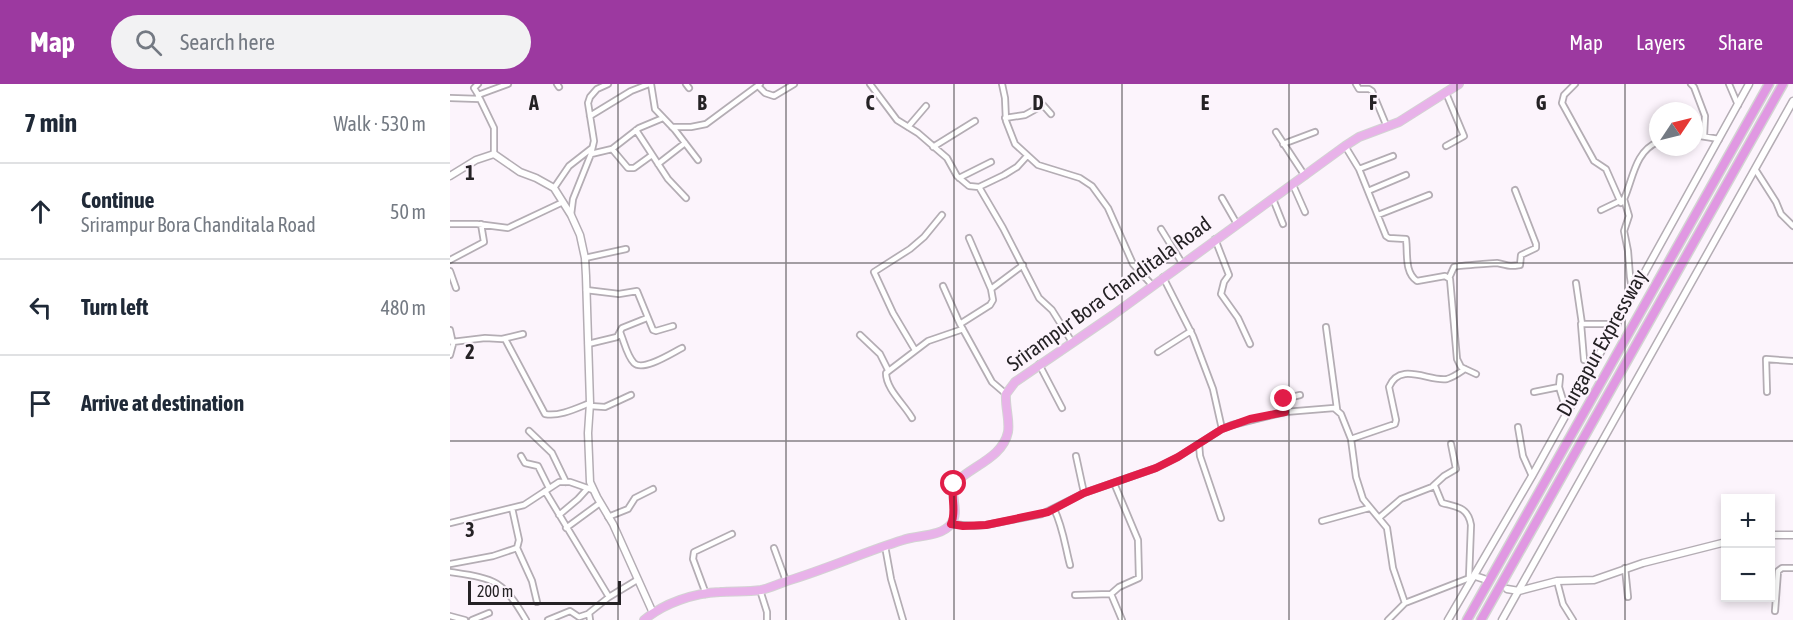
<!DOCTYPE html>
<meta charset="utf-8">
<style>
body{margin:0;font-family:"Asap Condensed",sans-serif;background:#f2f2f3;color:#1f2937}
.controls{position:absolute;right:18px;bottom:18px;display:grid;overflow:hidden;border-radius:0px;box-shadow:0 3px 9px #0003}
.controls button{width:54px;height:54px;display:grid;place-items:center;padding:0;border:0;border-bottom:2px solid #e0e1e3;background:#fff;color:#1f2937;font:30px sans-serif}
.compass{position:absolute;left:1199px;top:18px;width:54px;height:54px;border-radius:50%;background:#fff;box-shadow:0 3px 9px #0003;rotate:55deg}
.scale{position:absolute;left:18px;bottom:15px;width:153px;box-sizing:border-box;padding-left:6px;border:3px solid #252225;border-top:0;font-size:16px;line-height:21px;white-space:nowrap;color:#252225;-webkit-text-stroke:4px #fcf4fc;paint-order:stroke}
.stop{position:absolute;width:18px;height:18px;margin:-14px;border:4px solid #e11d48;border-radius:50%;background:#fff}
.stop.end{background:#e11d48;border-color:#fff;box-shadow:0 2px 6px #0008}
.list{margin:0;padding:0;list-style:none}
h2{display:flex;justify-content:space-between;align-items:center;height:78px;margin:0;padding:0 24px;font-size:26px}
h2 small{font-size:20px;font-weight:400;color:#747a83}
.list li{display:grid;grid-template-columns:39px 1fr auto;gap:18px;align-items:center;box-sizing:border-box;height:96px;padding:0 24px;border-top:2px solid #e0e1e3}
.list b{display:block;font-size:22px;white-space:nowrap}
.list p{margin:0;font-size:20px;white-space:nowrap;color:#747a83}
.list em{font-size:20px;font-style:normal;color:#747a83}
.icon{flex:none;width:33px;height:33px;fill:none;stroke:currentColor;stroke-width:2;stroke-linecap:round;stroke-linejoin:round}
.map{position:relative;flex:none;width:1343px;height:536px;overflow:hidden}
header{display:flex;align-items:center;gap:36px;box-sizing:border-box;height:84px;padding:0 30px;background:#9c39a0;color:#fff}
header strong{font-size:28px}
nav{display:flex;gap:33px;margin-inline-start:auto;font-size:21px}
.search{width:420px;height:54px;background:#f2f2f3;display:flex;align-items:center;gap:15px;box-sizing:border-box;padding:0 21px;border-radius:33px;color:#747a83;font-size:22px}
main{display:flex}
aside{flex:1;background:#fff}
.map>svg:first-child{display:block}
</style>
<header>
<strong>Map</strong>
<div class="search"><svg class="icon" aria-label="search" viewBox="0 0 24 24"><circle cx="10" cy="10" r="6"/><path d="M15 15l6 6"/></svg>Search here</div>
<nav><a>Map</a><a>Layers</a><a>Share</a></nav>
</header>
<main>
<aside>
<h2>7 min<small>Walk · 530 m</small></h2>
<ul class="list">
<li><svg class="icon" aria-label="ahead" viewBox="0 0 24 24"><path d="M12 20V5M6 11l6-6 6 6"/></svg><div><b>Continue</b><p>Srirampur Bora Chanditala Road</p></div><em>50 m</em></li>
<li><svg class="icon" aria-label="left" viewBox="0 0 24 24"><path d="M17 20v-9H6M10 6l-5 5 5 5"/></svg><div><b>Turn left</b></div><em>480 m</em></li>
<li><svg class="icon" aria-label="arrive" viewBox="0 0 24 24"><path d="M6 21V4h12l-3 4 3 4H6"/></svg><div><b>Arrive at destination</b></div></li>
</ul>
</aside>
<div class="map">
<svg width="1343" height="536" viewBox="0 0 1343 536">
<rect width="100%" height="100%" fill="#fcf4fc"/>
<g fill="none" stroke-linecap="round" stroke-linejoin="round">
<defs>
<path id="minor" d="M28,0L24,4L29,12
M107,0L109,3
M201,0L205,25L225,46L248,76
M236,0L239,4
M420,0L447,36L468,49L497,74L507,92L519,102L529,103L554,91L567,83L577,72
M552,0L555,14L556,37L565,60L588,81L630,94L642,102L658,124L683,180L702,201
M906,0L909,5H919L922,7L937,43
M1125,0L1114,11L1112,19L1144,77L1156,85L1171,119
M1241,0L1244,3L1255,32L1254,52
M1279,0L1288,21
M308,2L315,9L324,12L344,0
M28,11L58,0
M0,14L30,15L44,44V70
M140,32L181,7L199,0
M555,34L575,31L593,21L601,30
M222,43H241L256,40L310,0
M458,43L476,22
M186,46L218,95L236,114
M826,48L855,92
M1244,51L1269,55
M833,60L865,48
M895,62L909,85L936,152L939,154L956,155C958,169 954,188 967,197L995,192L1000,195L1007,275L1011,283L1026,290
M996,62L1014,52L996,9
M483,63L525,37
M162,65L178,84H184L202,71
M141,70L162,65L189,44L213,34
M208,80L235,59
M909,85L943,72
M1305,85L1326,118L1331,130L1343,142
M509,94L541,78
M843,101L855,128
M529,103L553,144L589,214L602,226L622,258
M104,104L119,82L142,64
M918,107L956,91
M772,114L787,140
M823,115L833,140
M1174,115L1179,132L1174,147L1178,167L1180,193L1181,199L1187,204
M1151,126L1174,115C1183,95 1185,67 1208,58
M121,131L123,115L141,70L144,57L138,19L140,13L147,5L158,0
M928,131L979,111
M0,140H27L58,144L113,118
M711,145L732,179
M519,154L541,205
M765,155L779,191L774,198L771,210L788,234L800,260
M135,174L176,165
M0,176L34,158L31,140
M0,187L6,204
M713,193L743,252L763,305L772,345
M999,194L1004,183C1006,182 1043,179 1047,179C1058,181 1057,183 1070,181L1071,171L1086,164V160L1065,106
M1126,199L1132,240H1168
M493,202L510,240L542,298L556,310
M136,206L169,210L187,207L203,246L206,247L223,242
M510,240L540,221L543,216L541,205L573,181
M1131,240L1134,276
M876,243L887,325
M0,246L3,260L0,271
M170,248C174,257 177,272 184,279C193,288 222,269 232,264
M410,251L430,270L438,286
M55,255L95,330C109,333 127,324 140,319
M2,258L35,254L52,255L73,250
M138,260L167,253L172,244L197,234
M465,266L443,229L424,188L460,165L474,153L492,131
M708,268L741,247
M589,280L612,324
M1110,293L1109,303L1117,329
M1084,308L1109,303
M1317,308L1316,275L1343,277
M140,322L155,323L181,311
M835,328L834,315L850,311
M462,334C454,320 436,305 436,289L478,257L513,245
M1068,343L1073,372L1082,392
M79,347L102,369L116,398
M901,355L945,340L946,336L939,303C950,277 979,298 997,295C1004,293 1009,289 1015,285
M749,360L750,372L771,434
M71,372L75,379L88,382L99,404
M626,372L634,409
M664,399L688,456L689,494L669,503L661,510L672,536
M985,402L992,419C1007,423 1018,423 1021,441L1019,494
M95,407L159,513
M604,425C613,443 615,462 620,481
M109,431L128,415L138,404
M158,433L178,425L185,414L203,405
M930,433L951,415L982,403L994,392L1006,385L1001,360
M872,437L919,424
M0,439L74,421L109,398H120L143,406
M501,440L524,442L536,441L592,430L634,409L706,384L728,373L772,345L782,341L835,328L884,324L891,330L901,355L906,393L913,415L937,444L943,484L955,519
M116,444L150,419
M435,462L441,495L453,536
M67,464L82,497L87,518
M324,464L336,497
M0,480L43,472L67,464L69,456L62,424
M1175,484L1178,513
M0,488C45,495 52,495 76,536
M1107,497L1113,520L1123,536
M310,506L317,528V536
M256,510L243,475L244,468L282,450
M625,511L661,510
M1325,527L1328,487L1332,484H1343
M0,532L15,536
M22,536L39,529
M98,536L120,527L129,533L138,530
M140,536L139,529L159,513L187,496
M938,536L955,519L1022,493"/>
<path id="tertiary" d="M0,92L26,76L44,70L70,88L86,94L104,104L121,131L130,151L135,174L136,192L140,319L138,349L140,398L147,413L163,440L203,529
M1320,451H1343
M1025,492L1034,495
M1057,505L1069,507L1107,497L1144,496L1193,479L1276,458
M998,536L1082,392L1299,0
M1052,536L1343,17"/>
<path id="primary" d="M194,536C214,519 244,509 270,508C283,507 298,508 311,506C320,504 328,500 337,497C377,485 414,468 453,456C467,451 491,453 501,440C510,429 500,412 504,400C519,383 553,374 558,348C560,336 555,323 556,310L565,298L663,231L895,62L909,53L949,38L1009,0"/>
<path id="trunk" d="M1017,536L1319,0
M1031,536L1333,0"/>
</defs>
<!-- minor casing -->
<use href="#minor" stroke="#b4adb4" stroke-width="8"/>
<!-- tertiary casing -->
<use href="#tertiary" stroke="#b4adb4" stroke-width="9"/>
<!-- primary casing -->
<use href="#primary" stroke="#d3d3d3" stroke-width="10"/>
<!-- trunk casing -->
<use href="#trunk" stroke="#d3d3d3" stroke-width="11"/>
<!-- minor -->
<use href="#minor" stroke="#fff" stroke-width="4.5"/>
<!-- tertiary -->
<use href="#tertiary" stroke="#fff" stroke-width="6"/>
<!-- primary -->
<use href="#primary" stroke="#e8b2e9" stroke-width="8"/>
<!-- trunk -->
<use href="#trunk" stroke="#e098e2" stroke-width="8"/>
</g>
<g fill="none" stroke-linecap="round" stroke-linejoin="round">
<!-- route -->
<path stroke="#e11d48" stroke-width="8" d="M504,400C500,414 507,427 501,440L513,442L536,441L598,428L634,409L706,384L728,373L772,345L800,335L835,328L834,315"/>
</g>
<!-- grid -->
<path fill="none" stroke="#252225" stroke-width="1.5" stroke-opacity="0.55" d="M168,0V536M336,0V536M504,0V536M672,0V536M839,0V536M1007,0V536M1175,0V536M0,179H1343M0,357H1343"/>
<g text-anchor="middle" stroke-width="4.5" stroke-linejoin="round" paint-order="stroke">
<!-- street labels -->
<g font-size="21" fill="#252225" stroke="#fcf4fc">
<text transform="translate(659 210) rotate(-36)" y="7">Srirampur Bora Chanditala Road</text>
<text transform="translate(1152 259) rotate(-61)" y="7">Durgapur Expressway</text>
</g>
</g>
<g font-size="20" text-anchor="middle" font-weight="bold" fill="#252225" stroke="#fcf4fc" stroke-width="4.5" stroke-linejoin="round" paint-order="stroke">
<text x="84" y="26">A</text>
<text x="252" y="26">B</text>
<text x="420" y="26">C</text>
<text x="588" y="26">D</text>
<text x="755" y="26">E</text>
<text x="923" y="26">F</text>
<text x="1091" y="26">G</text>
<text x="20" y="96">1</text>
<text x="20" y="275">2</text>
<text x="20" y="453">3</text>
</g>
</svg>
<div class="controls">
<button>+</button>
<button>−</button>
</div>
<svg class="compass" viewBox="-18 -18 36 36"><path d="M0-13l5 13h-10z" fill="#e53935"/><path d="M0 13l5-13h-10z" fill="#747a83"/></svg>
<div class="scale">200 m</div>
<div class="stop" style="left:504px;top:400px"></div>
<div class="stop end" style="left:834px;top:315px"></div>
</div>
</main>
